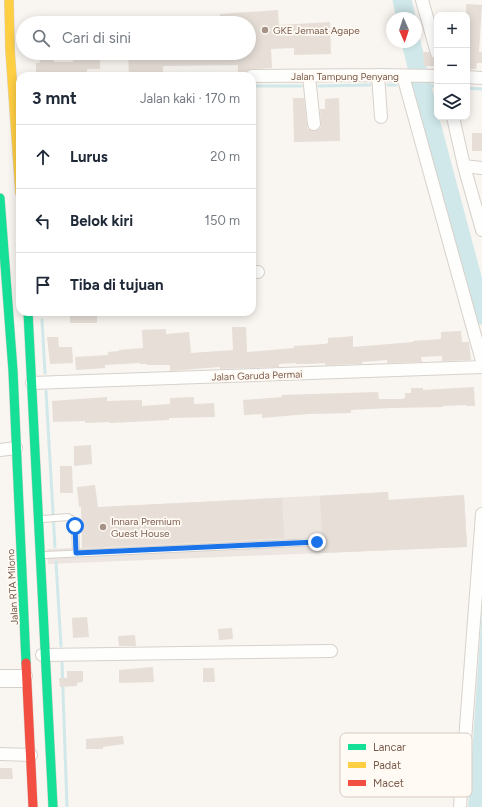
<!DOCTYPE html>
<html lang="id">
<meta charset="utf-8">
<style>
body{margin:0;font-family:Figtree,sans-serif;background:#f6f6f7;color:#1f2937}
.controls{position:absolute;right:12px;top:12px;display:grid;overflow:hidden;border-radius:8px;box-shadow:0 2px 10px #0003}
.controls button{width:36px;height:36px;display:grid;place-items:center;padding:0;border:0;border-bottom:1px solid #e0e1e3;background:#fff;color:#1f2937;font:20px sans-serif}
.compass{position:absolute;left:386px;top:12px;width:36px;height:36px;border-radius:50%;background:#fff;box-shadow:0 2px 10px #0003;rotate:177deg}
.stop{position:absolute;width:12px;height:12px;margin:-9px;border:3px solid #1a73e8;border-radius:50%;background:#fff}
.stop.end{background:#1a73e8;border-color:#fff;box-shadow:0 1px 4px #0008}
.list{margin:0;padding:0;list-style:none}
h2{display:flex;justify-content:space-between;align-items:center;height:52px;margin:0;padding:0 16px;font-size:17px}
h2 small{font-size:13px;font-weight:400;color:#747a83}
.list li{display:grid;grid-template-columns:26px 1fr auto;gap:12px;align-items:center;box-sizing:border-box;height:64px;padding:0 16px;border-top:1px solid #e0e1e3}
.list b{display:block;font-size:15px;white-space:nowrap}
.list em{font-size:13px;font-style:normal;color:#747a83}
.icon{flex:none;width:22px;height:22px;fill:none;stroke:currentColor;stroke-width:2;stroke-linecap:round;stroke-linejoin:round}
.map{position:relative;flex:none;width:482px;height:807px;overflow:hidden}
.search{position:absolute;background:#fff;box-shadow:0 2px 10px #0003;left:16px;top:16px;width:240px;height:44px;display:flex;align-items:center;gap:10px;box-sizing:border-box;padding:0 14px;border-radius:22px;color:#747a83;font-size:15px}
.panel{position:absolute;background:#fff;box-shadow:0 2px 10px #0003;left:16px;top:72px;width:240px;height:244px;border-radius:12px}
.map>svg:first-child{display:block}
</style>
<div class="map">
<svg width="482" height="807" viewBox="0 0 482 807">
<rect width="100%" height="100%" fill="#f9f5f0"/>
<!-- industrial -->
<path fill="#ede5e0" d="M388,492L389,500L464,495L467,547L48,564L47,549L126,546L124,506Z"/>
<!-- water -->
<path fill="#d0e8ea" d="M482,609V807H468L470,783Z"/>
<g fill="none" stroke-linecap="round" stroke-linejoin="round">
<!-- stream -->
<path stroke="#d0e8ea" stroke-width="3" d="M388,85H396
M414,85L436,86
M252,86H301
M319,86L370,85
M467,88L482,89
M42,320L45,373
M46,391L55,547
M56,562L61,646
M62,663L67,807"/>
<!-- river -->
<path stroke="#d0e8ea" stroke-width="19" d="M402,0L406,18
M411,42L429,116L482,315"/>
</g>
<!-- building -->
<path fill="#e6ded7" d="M466,4L482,5L479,52H482V63H477L476,69H467Z
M278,10L279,25L330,22L331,54L294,55V48L271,49L272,68L252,69L248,70L245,73H238V65L163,66V76L129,75L128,53H251L250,23H220V14Z
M423,52H429L432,58L434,60V66H424Z
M39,53H53L54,62H73V54L100,53V69H87V73L60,72V76H36V63H40Z
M293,98H304L307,125L308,129L314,131L318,130L321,127L320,109H325V99L339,98L340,141L294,142Z
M472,133H482V151H472Z
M70,312H97V323H70Z
M232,327H246L247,352L294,348V346L325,344L328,343V338L344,337L353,336V347L413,342V341L441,339V332L461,331L462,342H469L471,360L442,361V356L421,357L422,362L387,363V360L362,362V364L325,365V363L307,364H296V363L279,364V367L220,369V367L170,371V365H147V364H140V363L105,365V368L76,370L75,357L108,355V352L119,351V350L143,348L142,330L166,329V334L189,332L191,353L233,350Z
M47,337H58L59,347H72L73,363L50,364Z
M474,387L475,406H466V405L443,406V407L391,408L351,410V413L308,414L262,418V414L244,415L243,400L282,397L281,395L378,392L379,399H400L405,398V393H411V388H423V390Z
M107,397V401L142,400V406L170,404V398L194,397V404L214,403L215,417L169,418V420L109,423V422L85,423V421L53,422L52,401Z
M91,445L92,464L74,466V446Z
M60,466H72L73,493H60Z
M95,485L98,507L282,498L284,538L82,548L81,507H79L77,487Z
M388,492V500L464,495L467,547L323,553L320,496Z
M87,617L89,637L73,638L72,618Z
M232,628L233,639L219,640L218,629Z
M135,635L136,646H119L118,636Z
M153,667L154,682L119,683V670Z
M203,668H214L215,682H203Z
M67,671H83V682L77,683V686L60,687L59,678H67Z
M123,736L124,744L103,747V749H86V739Z
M0,768H12L13,779H0Z"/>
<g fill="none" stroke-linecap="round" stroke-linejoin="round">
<defs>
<path id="lane" d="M43,519L68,517L73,520L75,526L76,553
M45,555L317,542
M0,684H24"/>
<path id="street" d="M422,0L437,53
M378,75L381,117
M252,76L378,75L437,76
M309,76L314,124
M403,76L482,361
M467,77L482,78
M453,117L464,166L482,230
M464,166L482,168
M252,272H258
M32,383L482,367
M0,450L16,448
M42,655L331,651
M0,676H26
M0,754L31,755
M460,807L482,514"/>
<path id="fast" d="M0,198L13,371L26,663
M28,312L53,807"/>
<path id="slow" d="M9,0L10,50L20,193"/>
<path id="jam" d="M26,663L33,807"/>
</defs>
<!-- lane casing -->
<use href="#lane" stroke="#d7d1cb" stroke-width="8"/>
<!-- street casing -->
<use href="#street" stroke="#d7d1cb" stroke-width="14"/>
<!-- fast casing -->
<use href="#fast" stroke="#dad1cc" stroke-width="10"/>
<!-- slow casing -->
<use href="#slow" stroke="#dad1cc" stroke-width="10"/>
<!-- jam casing -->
<use href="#jam" stroke="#dad1cc" stroke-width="10"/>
<!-- lane -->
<use href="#lane" stroke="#fefefd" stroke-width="6"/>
<!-- street -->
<use href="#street" stroke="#fefefd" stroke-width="12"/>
<!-- fast -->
<use href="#fast" stroke="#16e098" stroke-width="9"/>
<!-- slow -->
<use href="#slow" stroke="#ffcf43" stroke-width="9"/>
<!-- jam -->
<use href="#jam" stroke="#f24e42" stroke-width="9"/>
</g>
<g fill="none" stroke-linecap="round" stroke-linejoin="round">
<!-- route -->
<path stroke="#1a73e8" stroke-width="5" d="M75,526L76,553L317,542"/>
</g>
<!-- markers -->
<g fill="#a69286" stroke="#fffaf3" stroke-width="1.5">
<circle cx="265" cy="30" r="4"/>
<circle cx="103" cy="527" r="4"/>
</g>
<g text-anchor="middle" stroke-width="3.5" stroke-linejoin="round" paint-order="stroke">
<!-- poi labels -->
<g font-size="10" fill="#7a5c4d" stroke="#fffaf3" text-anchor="start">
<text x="273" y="34">GKE Jemaat Agape</text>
<text x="111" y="525">Innara Premium<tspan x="111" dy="12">Guest House</tspan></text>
</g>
<!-- street labels -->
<g font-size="10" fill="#7a5c4d" stroke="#fffaf3">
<text x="345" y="80">Jalan Tampung Penyang</text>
<text transform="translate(257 375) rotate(-2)" y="4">Jalan Garuda Permai</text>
<text transform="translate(12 587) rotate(-93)" y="4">Jalan RTA Milono</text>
</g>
</g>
<!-- legend -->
<rect x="340" y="733" width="132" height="64" rx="6" fill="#fffaf3" stroke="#d7cbc1" stroke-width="1"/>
<rect x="348" y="744" width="18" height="6" fill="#16e098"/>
<rect x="348" y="762" width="18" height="6" fill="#ffcf43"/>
<rect x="348" y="780" width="18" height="6" fill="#f24e42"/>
<g font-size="11" fill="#7a5c4d">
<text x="373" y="751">Lancar</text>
<text x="373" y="769">Padat</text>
<text x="373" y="787">Macet</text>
</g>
</svg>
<div class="controls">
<button>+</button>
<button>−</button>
<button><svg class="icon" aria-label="layers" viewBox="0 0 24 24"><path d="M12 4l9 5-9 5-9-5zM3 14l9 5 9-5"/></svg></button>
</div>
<svg class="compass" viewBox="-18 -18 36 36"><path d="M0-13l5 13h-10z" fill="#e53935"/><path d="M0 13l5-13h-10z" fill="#747a83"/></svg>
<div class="stop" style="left:75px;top:526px"></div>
<div class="stop end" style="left:317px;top:542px"></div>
<div class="search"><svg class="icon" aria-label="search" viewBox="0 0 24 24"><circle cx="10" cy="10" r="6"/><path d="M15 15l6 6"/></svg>Cari di sini</div>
<section class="panel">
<h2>3 mnt<small>Jalan kaki · 170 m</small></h2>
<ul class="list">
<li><svg class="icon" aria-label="ahead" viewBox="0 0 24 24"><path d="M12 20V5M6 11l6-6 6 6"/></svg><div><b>Lurus</b></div><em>20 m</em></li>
<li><svg class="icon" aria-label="left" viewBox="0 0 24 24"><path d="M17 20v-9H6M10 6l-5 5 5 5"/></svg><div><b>Belok kiri</b></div><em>150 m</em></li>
<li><svg class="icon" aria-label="arrive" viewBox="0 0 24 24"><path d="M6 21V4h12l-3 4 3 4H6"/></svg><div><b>Tiba di tujuan</b></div></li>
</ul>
</section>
</div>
